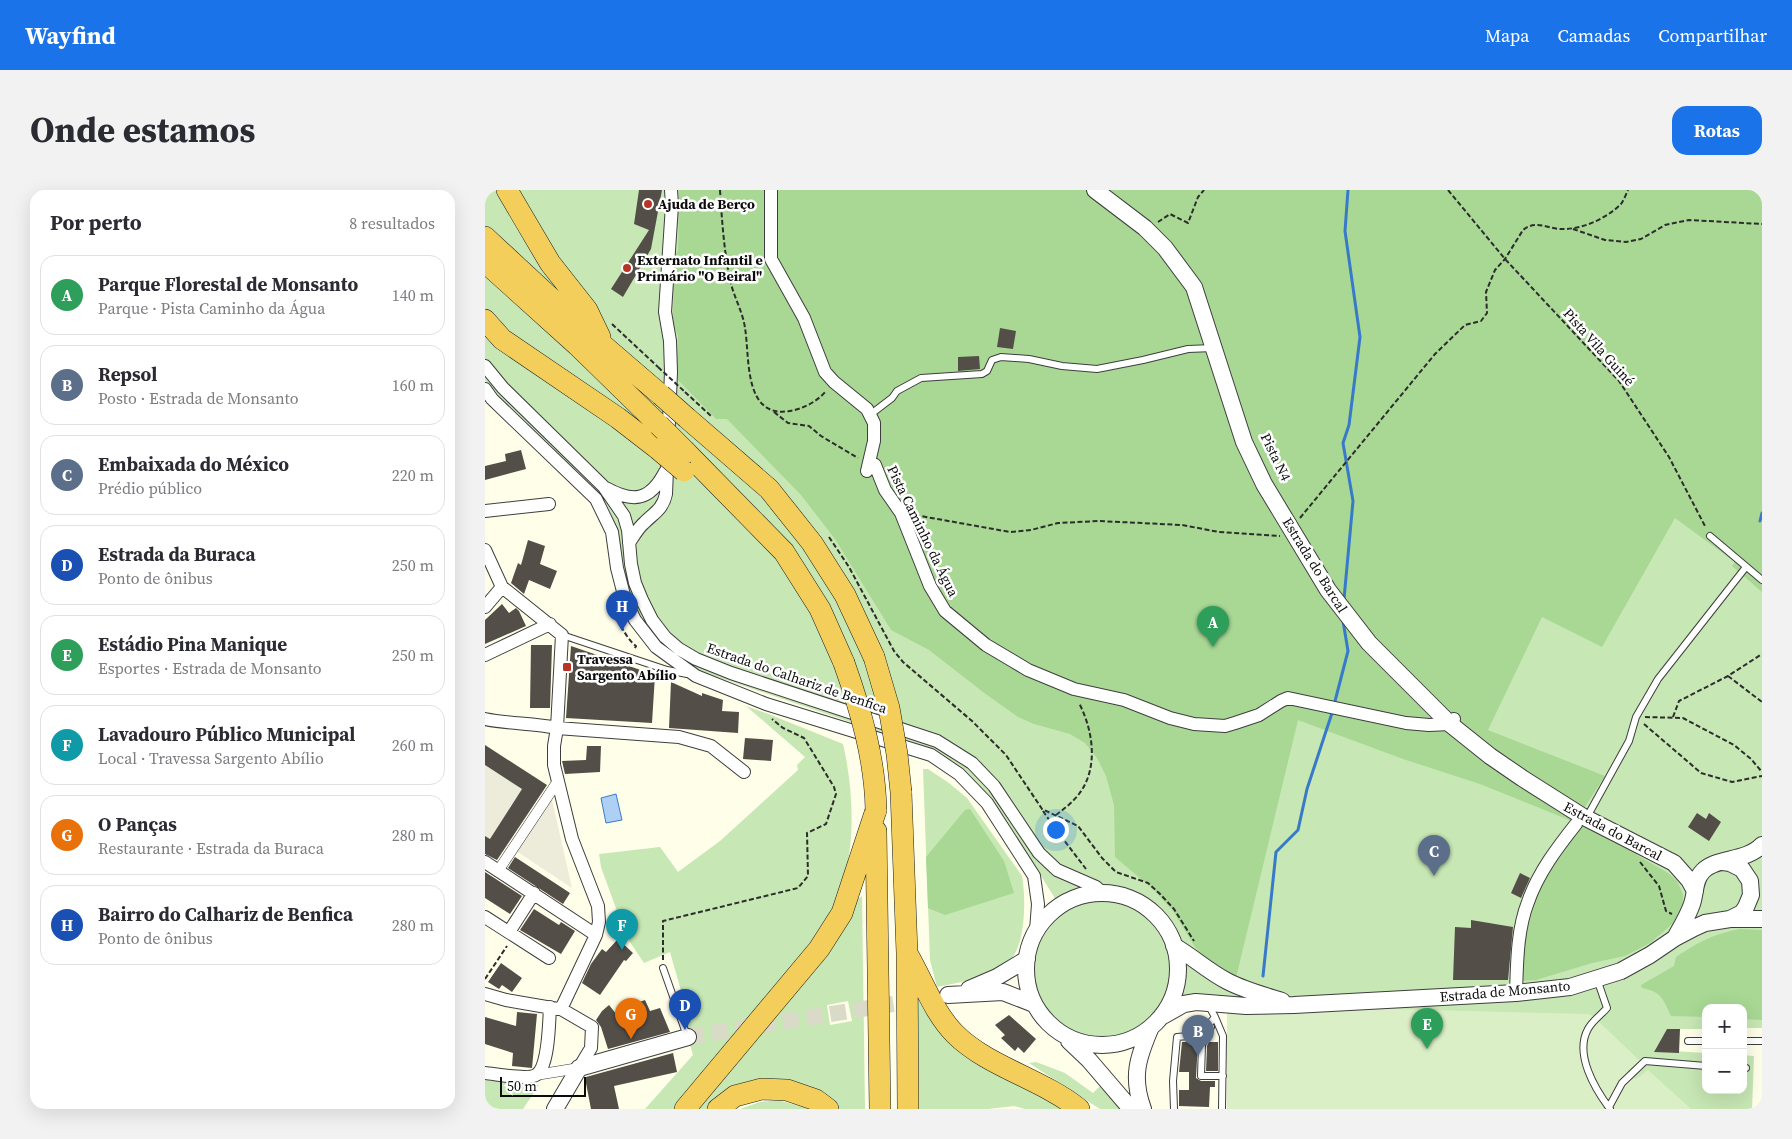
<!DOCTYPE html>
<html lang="pt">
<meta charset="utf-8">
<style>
body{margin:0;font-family:"Source Serif 4",serif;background:#f2f2f3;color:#2b2b33}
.controls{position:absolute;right:15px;bottom:15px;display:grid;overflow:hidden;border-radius:10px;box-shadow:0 5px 20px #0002}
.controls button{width:45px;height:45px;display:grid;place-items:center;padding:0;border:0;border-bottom:1px solid #e1e1e2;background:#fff;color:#2b2b33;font:25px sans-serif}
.scale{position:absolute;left:15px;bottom:12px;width:86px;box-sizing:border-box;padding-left:5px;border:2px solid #0b0b0b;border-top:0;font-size:14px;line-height:18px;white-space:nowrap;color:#0b0b0b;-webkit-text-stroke:4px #fff;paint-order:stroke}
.you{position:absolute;left:570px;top:639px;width:18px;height:18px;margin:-12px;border:4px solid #fff;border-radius:50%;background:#1a73e8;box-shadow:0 0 0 8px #1a73e833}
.badge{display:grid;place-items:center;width:32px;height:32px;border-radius:50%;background:#1a73e8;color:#fff;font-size:16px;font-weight:700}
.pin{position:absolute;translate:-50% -41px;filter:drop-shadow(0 1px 2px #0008)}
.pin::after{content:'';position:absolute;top:26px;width:18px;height:15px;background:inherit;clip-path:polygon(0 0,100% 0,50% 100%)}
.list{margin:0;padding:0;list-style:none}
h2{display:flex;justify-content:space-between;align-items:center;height:65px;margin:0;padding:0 20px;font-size:21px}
h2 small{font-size:16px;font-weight:400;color:#7c7c81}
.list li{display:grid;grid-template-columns:32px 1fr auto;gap:15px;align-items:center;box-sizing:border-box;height:80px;margin:0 10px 10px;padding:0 10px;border:1px solid #e1e1e2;border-radius:15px}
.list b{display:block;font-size:19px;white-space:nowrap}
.list p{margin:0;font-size:16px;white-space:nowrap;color:#7c7c81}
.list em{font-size:16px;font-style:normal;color:#7c7c81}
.map{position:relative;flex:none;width:1277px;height:919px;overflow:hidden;border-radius:15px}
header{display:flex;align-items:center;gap:30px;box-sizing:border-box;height:70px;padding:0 25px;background:#1a73e8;color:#fff}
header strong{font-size:24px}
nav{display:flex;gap:28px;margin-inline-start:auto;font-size:18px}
.intro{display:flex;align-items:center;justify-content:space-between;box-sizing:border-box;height:120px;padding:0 30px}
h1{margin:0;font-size:35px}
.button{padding:12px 22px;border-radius:15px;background:#1a73e8;color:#fff;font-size:18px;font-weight:700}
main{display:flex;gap:30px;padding:0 30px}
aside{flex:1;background:#fff;border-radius:15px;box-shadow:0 5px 20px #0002}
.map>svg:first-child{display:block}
</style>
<header>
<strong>Wayfind</strong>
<nav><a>Mapa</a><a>Camadas</a><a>Compartilhar</a></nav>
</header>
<div class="intro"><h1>Onde estamos</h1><a class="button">Rotas</a></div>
<main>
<aside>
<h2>Por perto<small>8 resultados</small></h2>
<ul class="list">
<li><span class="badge" style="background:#2e9e5b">A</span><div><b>Parque Florestal de Monsanto</b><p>Parque · Pista Caminho da Água</p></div><em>140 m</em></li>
<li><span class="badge" style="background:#5c6f8a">B</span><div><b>Repsol</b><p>Posto · Estrada de Monsanto</p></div><em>160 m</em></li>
<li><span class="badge" style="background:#5c6f8a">C</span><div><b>Embaixada do México</b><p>Prédio público</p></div><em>220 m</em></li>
<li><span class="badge" style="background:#1a4fb4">D</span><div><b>Estrada da Buraca</b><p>Ponto de ônibus</p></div><em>250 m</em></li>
<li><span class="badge" style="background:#2e9e5b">E</span><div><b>Estádio Pina Manique</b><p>Esportes · Estrada de Monsanto</p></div><em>250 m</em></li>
<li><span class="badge" style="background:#0f9aa8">F</span><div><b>Lavadouro Público Municipal</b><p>Local · Travessa Sargento Abílio</p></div><em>260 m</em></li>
<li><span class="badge" style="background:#e8710a">G</span><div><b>O Panças</b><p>Restaurante · Estrada da Buraca</p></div><em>280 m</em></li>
<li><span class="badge" style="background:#1a4fb4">H</span><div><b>Bairro do Calhariz de Benfica</b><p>Ponto de ônibus</p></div><em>280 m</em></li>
</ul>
</aside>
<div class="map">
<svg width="1277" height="919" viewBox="0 0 1277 919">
<rect width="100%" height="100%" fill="#fffee9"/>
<!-- green -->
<path fill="#c7e7b4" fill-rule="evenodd" d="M0,0H1277V838H1258V818H1221V839H1182L1170,860L1221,863V900H1258V865L1269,866L1267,919H742L744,815L696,812C679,827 656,852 635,858C615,864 598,856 582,844C576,839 567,834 561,827C531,791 542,746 574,715L539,658L507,610L433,555L215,481C172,458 148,426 139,378C135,352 132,328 116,306C107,292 93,282 81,271C53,246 22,221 0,190Z
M261,516L286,525L358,554C367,593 370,638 362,677C357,703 344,726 332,749L191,919H160L208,865L199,833L205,832L185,762L159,773L141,746L116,677L114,664L175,657L193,682L235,651L313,580L312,575L320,567Z
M438,579H443L464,593L482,608L537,686C541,706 541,757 524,771C505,788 476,792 452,797L445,770Z
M377,706L380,919H352L341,910L242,904L222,919H212L370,711ZM363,811L367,831L345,835L342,815Z
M432,806L581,919H540L529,916L503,919H434Z
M551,872L580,883L608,903L617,894L637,919H615L544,873Z
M0,890L54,895L38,919H0Z
M293,910L325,919H255L275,912Z"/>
<!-- forest -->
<path fill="#a8d894" d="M194,0H1277V402L1247,376L1250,372L1190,328L1117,457L1057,427L1003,540L1120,586L1090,632L1153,662L1152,665L1183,683L1192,691L1198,704V720L1192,730L1165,753L1140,766L1107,773L1051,790L1034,791V739L1089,632L995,594L918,569L813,530L751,788L736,781L719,767L710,757L688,721L669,700L630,667L629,615L621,586L612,568L600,553L585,544L549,534L533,527L498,502L444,460L406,440L350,349L316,305L242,229H231L191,188L193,146L188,134V125L189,67L193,60Z
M485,619L519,671L529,703L460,725L443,718L441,667L480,620Z
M1255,739L1277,740V830L1258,829V818H1221V827L1186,826C1178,809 1177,802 1157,798L1156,795L1189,776L1191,767C1214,752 1228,744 1255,739Z"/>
<!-- pitch -->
<path fill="#dbefc6" d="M906,819L1103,824L1108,826L1155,871L1142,881L1151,889L1163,880L1206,919H742V822Z"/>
<!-- plaza -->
<path fill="#edebda" d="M0,575L37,599L5,649L0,646Z
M65,601L87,698L28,659Z"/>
<!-- water -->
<path fill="#afd0f5" stroke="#387aca" d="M131,604L137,630L121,633L116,608Z"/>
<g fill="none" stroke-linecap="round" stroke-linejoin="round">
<!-- stream -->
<path stroke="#387aca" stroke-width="3" d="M1275,331L1277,323
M859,409L868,311L858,253L864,235L875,147L860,41L863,0
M849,515L863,461L858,431
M778,786L791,662L813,640L822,599L847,523"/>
</g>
<!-- building -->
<path fill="#534e48" d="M154,0H177L166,59L138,107L126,99L164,40L149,34Z
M515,138L531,141L528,159L512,157Z
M494,166L495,179L473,181V167Z
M36,260L41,279L0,290V276L21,271L20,264Z
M43,350L60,356L55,374L72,381L65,399L44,390L39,404L26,393L33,373L36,375Z
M17,414L24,423L31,418L34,421L41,436L0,454V430Z
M46,455H67L65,518H45Z
M86,456L170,485L167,533L81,528Z
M186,492L217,506V503L238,510L237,521L254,522L253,543L184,538Z
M260,548L288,550L286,571L258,569Z
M0,555L62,595L12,670L0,664V646L5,649L37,599L0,575Z
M102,556H116L115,582L80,584L77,571L101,570Z
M1212,623L1221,629L1224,623L1236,632L1224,651L1203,637Z
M30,667L85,703L78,714L23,678Z
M0,682L37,706L25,724L0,708Z
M1035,683L1045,688L1036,708L1026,703Z
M49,719L74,735L76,732L90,741L76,764L35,740Z
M986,730L1028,737L1023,790H968L970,737L986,738Z
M133,749L148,763L141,771L139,770L115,805L97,793L106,774L117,759L121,762Z
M16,773L37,788L27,802L17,795L14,799L3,792Z
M160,810L165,821L175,818L185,842L123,859L116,837L111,830L117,821L124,815L132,825L143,821L149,814Z
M32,822L52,824L47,878L27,876L28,863L0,854V827L31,836Z
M524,825L551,849L539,863L533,857L530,861L516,848L520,845L510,835Z
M1182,839H1195L1194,863L1169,862Z
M697,852H713L711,888L716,891H730V897H725L724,917L694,916V900H704V882H694Z
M724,852H733V881H721L722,856Z
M188,863L192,882L129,896L134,919H106L100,888L101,887Z"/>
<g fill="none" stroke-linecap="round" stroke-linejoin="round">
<!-- tertiary-tunnel -->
<path stroke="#dadac8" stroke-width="16" stroke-dasharray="16 8" stroke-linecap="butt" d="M203,847L433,810"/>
<defs>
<path id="service" d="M386,224L407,208L412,201L436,188L497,184L502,181L507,170L516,167L544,169L577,176L612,179L658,170L703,159L728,158
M1225,346L1277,390
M77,445L182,480L202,484
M1102,627L1144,551L1151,527L1173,489L1261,377
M178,778L202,846
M1112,789L1122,818C1117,824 1107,831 1103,839C1089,864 1110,899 1125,919
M730,827L738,846L737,919
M726,837L717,855L716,886H738
M1203,851H1221
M1258,851H1277
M1258,878H1261
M1124,917L1137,893L1160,871L1221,876
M689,919L688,891L692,847L715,845L730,827L724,816"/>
<path id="pedestrian" d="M13,681L73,591
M51,885L94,878"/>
<path id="minor" d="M286,0V69L319,128L340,182L349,192L382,219L389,233V251L382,281
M0,176L18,198L119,297L139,326L143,340L146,374L150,393L157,410L167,430L180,447L194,459L211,469L246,483L452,551L487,573L509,596L554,663L572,680L611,697L618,703
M0,199L7,209L111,309L127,342L132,378L140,409L150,430L171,457L211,486L281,514L446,565L474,584L502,613L549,686L553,714L551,741
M385,271L390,275L400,300L416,323L445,396L460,421L501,455L528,471L543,480L589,499L639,510L685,528L709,534L740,536L750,533L774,525L796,511L803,508L921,533L944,535L965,534L969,529
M121,298C148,313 165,311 180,282
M0,321L64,314
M144,353C148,347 153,338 159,333C169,323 178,319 181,304L186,182L185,151L180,122L187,15L186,0
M0,360L17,397L77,445L72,538L69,556V575L87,649L113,716L114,732L111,745L76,819L107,837L106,858L94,878
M0,417L17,397
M0,465L65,434
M0,529C24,534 48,533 72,538L194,547L226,556L259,582
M0,672L111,745
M0,727L64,768
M24,742L49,703
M1031,803C1032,773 1032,740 1043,712C1053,683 1072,658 1091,634
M0,804L21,810L73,819
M0,883C11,884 42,890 51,885C64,877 64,832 65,817"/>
<path id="tertiary" d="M610,0L660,38L680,58L709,97L759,252L779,294L843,400L884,453L965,534L1005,566L1037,588L1097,626L1189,673L1204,690L1210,701
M541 779a76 76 0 1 1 152 0a76 76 0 1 1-152 0Z
M1247,729H1277
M1190,748C1196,737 1203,726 1207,714C1211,702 1209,690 1218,681C1231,667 1261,672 1277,655
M689,756C708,767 723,781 742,791C759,800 778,805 797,811
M484,799L512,787L542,769
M463,805L518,802L549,814
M676,827L699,814L711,812L761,816L809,815L1031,803L1085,797L1136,781L1165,765L1190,748L1209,738L1220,733L1245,729L1257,723L1261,717L1266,705L1265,691L1257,679L1245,673L1238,672
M584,851L604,870L646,919
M70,919L94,878L203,847
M658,919C646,887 653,867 666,837"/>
<path id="trunk" d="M22,0L65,73L102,120L115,147
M0,47L98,138L176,205
M0,72L92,155L174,235
M0,130L17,149L133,228L173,259
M202,228L284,299L327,353L360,405L389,467
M201,262L299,362L335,419L359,473
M416,602L422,763L423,919
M391,641L395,919
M423,765C438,791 449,823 470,844C503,877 557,889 594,919
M200,919L334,759L357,723L391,620
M233,919L250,906L277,899L302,900L331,910L343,919"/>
</defs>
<!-- service casing -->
<use href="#service" stroke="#3e3e3e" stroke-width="8"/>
<!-- pedestrian casing -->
<use href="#pedestrian" stroke="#3e3e3e" stroke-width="11"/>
<!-- minor casing -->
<use href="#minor" stroke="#3e3e3e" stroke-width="14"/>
<!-- tertiary casing -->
<use href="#tertiary" stroke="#3e3e3e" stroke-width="18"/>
<!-- trunk casing -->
<use href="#trunk" stroke="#1c1c1c" stroke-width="22"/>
<!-- path -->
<path stroke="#2d2d2d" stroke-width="2" stroke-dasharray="5 2.5" stroke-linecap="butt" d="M235,0C237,31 239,63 246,94C250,109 258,123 260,138C265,167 258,229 305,221C318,219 333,211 341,201
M963,0L1020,69L1134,191L1184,267L1221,338
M673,32L685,24L703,33L713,7L719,0
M1088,39L1120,50L1141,52L1156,49L1180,35L1204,30L1277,34
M127,134L173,177
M200,202L226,226
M289,222L303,233L324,236L336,246L373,268
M430,325L525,342L546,340L573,333L614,331L697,335L734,342L795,346
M815,328L950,164L980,135L996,131L1002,123L1001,102L1010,80L1020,69L1038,40C1050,30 1062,38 1075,39C1096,40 1121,29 1136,14C1139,10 1141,4 1143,0
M344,347L364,377L409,461L418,472L487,531L521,565L557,619L593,636L617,668L631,682L663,693L675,704L689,719L709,751
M126,408C126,420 141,449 151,456L149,460
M1243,486L1277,512
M1160,527L1198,528L1249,555L1266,569L1277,582
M1188,527L1194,511L1243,486L1277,464
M1159,534L1216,583L1247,592L1277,586
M558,621L569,637L601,679
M571,625C579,619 588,612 594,604C614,578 608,540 594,513
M1155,672L1174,696L1181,721L1187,724
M178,770V731L313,698L323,686L322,643L341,634L351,604L349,597L319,548L298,538L287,529
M0,789L22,756"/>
<!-- service -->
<use href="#service" stroke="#fff" stroke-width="6"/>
<!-- pedestrian -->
<use href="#pedestrian" stroke="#fff" stroke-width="10"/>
<!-- minor -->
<use href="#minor" stroke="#fff" stroke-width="12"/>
<!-- tertiary -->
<use href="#tertiary" stroke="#fff" stroke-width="16"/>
<!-- trunk -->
<use href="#trunk" stroke="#f4ce5b" stroke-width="21"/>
<defs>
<path id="trunk-bridge" d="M176,205L202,228
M174,235L201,262
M173,259L199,281
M389,467L404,518L412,564L416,602
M359,473C376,521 390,569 391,620"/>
</defs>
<!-- trunk-bridge casing -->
<use href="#trunk-bridge" stroke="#1c1c1c" stroke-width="22" stroke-linecap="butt"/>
<!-- path-bridge -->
<path stroke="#2d2d2d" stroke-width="2" stroke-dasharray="5 2.5" stroke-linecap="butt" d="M173,177L200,202"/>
<!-- trunk-bridge -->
<use href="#trunk-bridge" stroke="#f4ce5b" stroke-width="21"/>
</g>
<!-- markers -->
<g fill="#b73526" stroke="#fff" stroke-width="2">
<circle cx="163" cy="14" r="5"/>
<circle cx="142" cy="78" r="5"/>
<rect x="77" y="472" width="10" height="10" rx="2.5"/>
</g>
<g text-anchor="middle" stroke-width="5" stroke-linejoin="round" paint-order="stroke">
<!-- poi labels -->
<g font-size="14" font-weight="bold" fill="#0b0b0b" stroke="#fff" text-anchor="start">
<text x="173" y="19">Ajuda de Berço</text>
<text x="152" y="75">Externato Infantil e<tspan x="152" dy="16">Primário "O Beiral"</tspan></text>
<text x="92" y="474">Travessa<tspan x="92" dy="16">Sargento Abílio</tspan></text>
</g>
<!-- street labels -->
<g font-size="14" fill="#0b0b0b" stroke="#fff">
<text transform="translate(1114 157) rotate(48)" y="5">Pista Vila Guiné</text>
<text transform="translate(791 267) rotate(64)" y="5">Pista N4</text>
<text transform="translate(438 341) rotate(64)" y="5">Pista Caminho da Água</text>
<text transform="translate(830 375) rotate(58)" y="5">Estrada do Barcal</text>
<text transform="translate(312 488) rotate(19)" y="5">Estrada do Calhariz de Benfica</text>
<text transform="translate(1128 641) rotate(28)" y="5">Estrada do Barcal</text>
<text transform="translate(1020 801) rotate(-5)" y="5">Estrada de Monsanto</text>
</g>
</g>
</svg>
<div class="controls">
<button>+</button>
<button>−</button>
</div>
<div class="scale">50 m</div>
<div class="you"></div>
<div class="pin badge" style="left:728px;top:457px;background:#2e9e5b">A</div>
<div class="pin badge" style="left:713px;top:866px;background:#5c6f8a">B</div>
<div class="pin badge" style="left:949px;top:686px;background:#5c6f8a">C</div>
<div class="pin badge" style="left:200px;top:840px;background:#1a4fb4">D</div>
<div class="pin badge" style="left:942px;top:859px;background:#2e9e5b">E</div>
<div class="pin badge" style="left:137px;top:760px;background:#0f9aa8">F</div>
<div class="pin badge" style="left:146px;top:849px;background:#e8710a">G</div>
<div class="pin badge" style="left:137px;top:441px;background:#1a4fb4">H</div>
</div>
</main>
